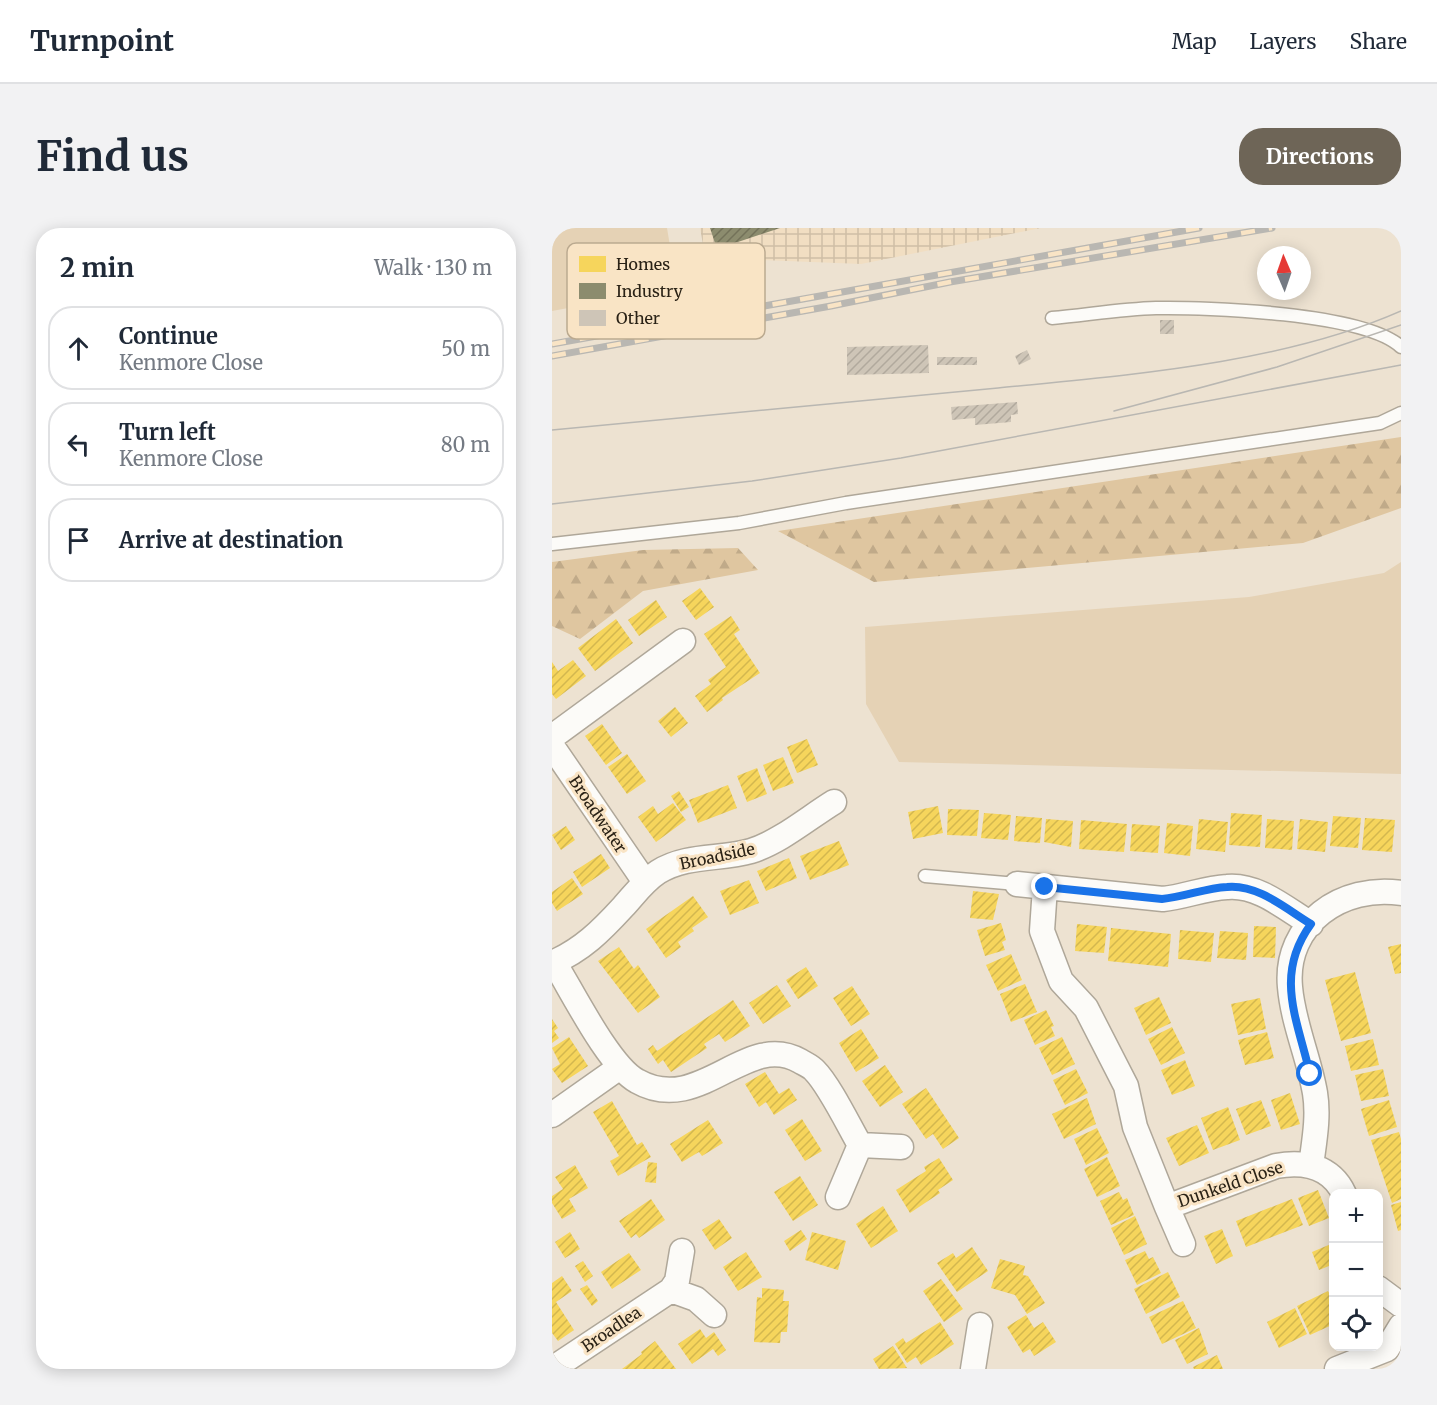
<!DOCTYPE html>
<meta charset="utf-8">
<style>
body{margin:0;font-family:Merriweather,serif;background:#f2f2f3;color:#1f2937}
.controls{position:absolute;right:18px;bottom:18px;display:grid;overflow:hidden;border-radius:12px;box-shadow:0 3px 15px #0003}
.controls button{width:54px;height:54px;display:grid;place-items:center;padding:0;border:0;border-bottom:2px solid #e0e1e3;background:#fff;color:#1f2937;font:30px sans-serif}
.compass{position:absolute;left:705px;top:18px;width:54px;height:54px;border-radius:50%;background:#fff;box-shadow:0 3px 15px #0003;rotate:358deg}
.stop{position:absolute;width:18px;height:18px;margin:-14px;border:4px solid #1a73e8;border-radius:50%;background:#fff}
.stop.end{background:#1a73e8;border-color:#fff;box-shadow:0 2px 6px #0008}
.list{margin:0;padding:0;list-style:none}
h2{display:flex;justify-content:space-between;align-items:center;height:78px;margin:0;padding:0 24px;font-size:26px}
h2 small{font-size:20px;font-weight:400;color:#747a83}
.list li{display:grid;grid-template-columns:39px 1fr auto;gap:18px;align-items:center;box-sizing:border-box;height:84px;margin:0 12px 12px;padding:0 12px;border:2px solid #e0e1e3;border-radius:24px}
.list b{display:block;font-size:22px;white-space:nowrap}
.list p{margin:0;font-size:20px;white-space:nowrap;color:#747a83}
.list em{font-size:20px;font-style:normal;color:#747a83}
.icon{flex:none;width:33px;height:33px;fill:none;stroke:currentColor;stroke-width:2;stroke-linecap:round;stroke-linejoin:round}
.map{position:relative;flex:none;width:849px;height:1141px;overflow:hidden;border-radius:24px}
header{display:flex;align-items:center;gap:36px;box-sizing:border-box;height:84px;padding:0 30px;background:#fff;border-bottom:2px solid #e0e1e3}
header strong{font-size:28px}
nav{display:flex;gap:33px;margin-inline-start:auto;font-size:21px}
.intro{display:flex;align-items:center;justify-content:space-between;box-sizing:border-box;height:144px;padding:0 36px}
h1{margin:0;font-size:42px}
.button{padding:15px 27px;border-radius:24px;background:#6e6557;color:#fff;font-size:21px;font-weight:700}
main{display:flex;gap:36px;padding:0 36px}
aside{flex:1;background:#fff;border-radius:24px;box-shadow:0 3px 15px #0003}
.map>svg:first-child{display:block}
</style>
<header>
<strong>Turnpoint</strong>
<nav><a>Map</a><a>Layers</a><a>Share</a></nav>
</header>
<div class="intro"><h1>Find us</h1><a class="button">Directions</a></div>
<main>
<aside>
<h2>2 min<small>Walk · 130 m</small></h2>
<ul class="list">
<li><svg class="icon" aria-label="ahead" viewBox="0 0 24 24"><path d="M12 20V5M6 11l6-6 6 6"/></svg><div><b>Continue</b><p>Kenmore Close</p></div><em>50 m</em></li>
<li><svg class="icon" aria-label="left" viewBox="0 0 24 24"><path d="M17 20v-9H6M10 6l-5 5 5 5"/></svg><div><b>Turn left</b><p>Kenmore Close</p></div><em>80 m</em></li>
<li><svg class="icon" aria-label="arrive" viewBox="0 0 24 24"><path d="M6 21V4h12l-3 4 3 4H6"/></svg><div><b>Arrive at destination</b></div></li>
</ul>
</aside>
<div class="map">
<svg width="849" height="1141" viewBox="0 0 849 1141">
<defs>
<pattern id="industrial-grid" width="8" height="8" patternUnits="userSpaceOnUse" patternTransform="scale(1.5)"><rect width="8" height="8" fill="#f1dec2"/><path d="M0 4h8M4 0v8" fill="none" stroke="#cfbea6"/></pattern>
<pattern id="forest-firs" width="22" height="20" patternUnits="userSpaceOnUse" patternTransform="scale(1.5)"><rect width="22" height="20" fill="#dfc6a0"/><path d="M5 1l3.5 6h-7zM16 11l3.5 6h-7z" fill="#c0aa89"/></pattern>
<pattern id="homes-hatch" width="6" height="6" patternUnits="userSpaceOnUse" patternTransform="scale(1.5)"><rect width="6" height="6" fill="#f6d55c"/><path d="M-1 1l2-2M0 6l6-6M5 7l2-2" fill="none" stroke="#d3b74f"/></pattern>
<pattern id="industry-hatch" width="6" height="6" patternUnits="userSpaceOnUse" patternTransform="scale(1.5)"><rect width="6" height="6" fill="#8c8c6e"/><path d="M-1 1l2-2M0 6l6-6M5 7l2-2" fill="none" stroke="#737259"/></pattern>
<pattern id="building-hatch" width="6" height="6" patternUnits="userSpaceOnUse" patternTransform="scale(1.5)"><rect width="6" height="6" fill="#cec5b7"/><path d="M-1 1l2-2M0 6l6-6M5 7l2-2" fill="none" stroke="#b1a99d"/></pattern>
</defs>
<rect width="100%" height="100%" fill="#ede2d1"/>
<!-- industrial -->
<path fill="url(#industrial-grid)" d="M148,0H489L309,36L207,32L154,33Z"/>
<!-- green -->
<path fill="#e5d2b5" d="M0,0H115L125,60L0,83Z
M849,334V546L347,534L314,476L313,399L697,369L832,345Z"/>
<!-- forest -->
<path fill="url(#forest-firs)" d="M849,209V280L751,315L322,354L226,303Z
M186,320L206,342L91,363L28,411L0,398V334L91,322Z"/>
<!-- homes -->
<path fill="url(#homes-hatch)" d="M148,360L162,379L144,392L130,373Z
M104,372L115,389L87,408L76,392Z
M179,388L188,402L182,406L208,445L170,470L171,472L155,484L143,468L159,456L156,452L174,439L152,406Z
M64,391L81,415L43,443L26,420Z
M21,432L34,448L4,471L0,466V434L6,443Z
M123,479L136,495L119,509L106,493Z
M50,496L70,525L54,537L33,508Z
M255,511L266,537L245,545L235,519Z
M75,526L94,553L75,566L56,539Z
M231,529L242,555L221,563L211,537Z
M205,540L215,566L195,574L185,548Z
M176,557L185,580L146,595L137,572Z
M127,563L137,579L129,584L119,568Z
M121,575L134,592L104,614L86,589L101,578L106,586Z
M386,578L391,605L361,611L356,584Z
M396,581L427,582L425,608L395,607Z
M432,585L459,587L456,612L429,610Z
M679,585L710,587L708,619L677,617Z
M464,588L490,590L488,615L462,613Z
M781,588L809,590L806,620L778,618Z
M813,590L843,592L840,624L810,622Z
M494,591L521,593L519,619L492,614Z
M647,591L676,594L673,624L644,621Z
M715,591L742,593L740,622L713,620Z
M748,591L776,594L773,624L745,621Z
M529,592L575,596L572,624L527,621Z
M615,595L641,598L638,628L612,625Z
M580,596L608,598L606,625L578,623Z
M14,598L23,612L9,622L0,607Z
M287,613L297,637L258,652L248,628Z
M49,626L58,640L30,659L21,644Z
M237,630L245,650L214,663L205,643Z
M20,650L31,666L5,683L0,675V664Z
M197,652L207,675L178,687L168,663Z
M421,663L447,666L441,692L418,690Z
M141,668L156,689L140,700L142,703L126,714L129,719L114,730L94,701Z
M449,695L454,712L450,714L453,722L433,728L425,702Z
M525,696L555,699L552,725L523,723Z
M702,698L724,699L723,730L701,729Z
M559,700L619,706L616,739L556,733Z
M628,702L662,705L659,734L626,731Z
M668,703L696,705L694,732L665,730Z
M849,716V745L843,746L836,719Z
M67,719L82,741L86,737L108,769L86,785L46,733Z
M459,726L470,752L446,763L434,737Z
M254,739L266,758L246,771L234,752Z
M803,744L819,805L789,813L773,752Z
M473,756L485,784L459,794L448,766Z
M225,757L239,778L211,796L197,775Z
M300,758L318,786L299,798L281,770Z
M607,769L619,795L594,807L582,780Z
M708,770L714,801L686,807L679,776Z
M181,772L198,798L173,814L167,806L152,816L155,820L119,844L111,832L106,836L96,821L101,817L105,823Z
M494,782L502,798L499,799L503,808L483,817L472,792Z
M0,791L6,800L2,803L7,810L0,815Z
M620,799L633,825L609,837L596,811Z
M309,801L327,830L304,844L287,815Z
M715,804L722,830L693,837L686,812Z
M17,809L36,838L10,855L0,841L8,836L0,820Z
M510,809L523,836L500,847L487,820Z
M821,811L827,837L799,843L793,818Z
M633,832L643,858L620,867L609,842Z
M333,837L351,864L328,879L310,853Z
M524,841L536,865L513,877L501,852Z
M831,841L837,868L809,873L803,847Z
M213,844L227,866L237,860L245,872L222,887L214,874L207,879L193,856Z
M374,860L407,910L391,921L381,906L374,911L350,876Z
M738,865L748,896L729,902L719,872Z
M535,870L544,896L512,911L500,886Z
M709,872L719,898L694,907L684,881Z
M837,872L845,899L817,908L809,881Z
M60,873L85,917L90,914L99,929L66,948L58,933L67,928L41,884Z
M676,879L688,912L661,922L649,890Z
M250,891L270,923L253,933L233,902Z
M156,892L171,915L150,928L147,924L130,934L118,916Z
M645,897L657,925L627,938L614,910Z
M545,900L557,925L534,937L522,911Z
M847,904L849,911V971L840,975L819,912Z
M555,929L568,958L545,969L532,941Z
M387,930L401,952L386,962L388,965L358,985L344,962L374,943L372,939Z
M96,934L105,935L104,955L93,954Z
M23,937L36,960L17,971L24,983L10,991L0,975V968L11,961L3,949Z
M248,948L266,977L241,993L222,964Z
M766,962L777,990L757,998L746,970Z
M567,964L571,972L575,970L582,987L559,997L548,973Z
M99,971L113,992L87,1010L84,1006L79,1010L67,993Z
M740,971L751,997L694,1019L684,993Z
M849,974V1002L846,1003L839,977Z
M331,978L346,1003L319,1020L304,996Z
M583,988L595,1016L572,1027L559,1000Z
M167,991L180,1010L163,1022L150,1002Z
M670,1001L681,1028L664,1036L652,1008Z
M249,1002L255,1011L238,1023L232,1013Z
M18,1004L28,1021L13,1030L3,1014Z
M260,1004L294,1013L286,1042L253,1032Z
M779,1016L782,1036L767,1042L760,1024Z
M420,1019L436,1043L405,1064L385,1035L401,1025L404,1030Z
M593,1023L597,1031L601,1029L609,1045L585,1057L573,1032Z
M194,1024L210,1049L186,1063L171,1039Z
M77,1025L89,1042L60,1061L49,1044Z
M448,1031L473,1038L471,1047L476,1048L493,1075L475,1086L463,1067L439,1060Z
M31,1033L41,1048L33,1054L23,1038Z
M616,1044L628,1069L594,1086L582,1061Z
M10,1048L20,1063L4,1074L22,1102L6,1113L0,1105V1055Z
M389,1051L411,1081L392,1094L371,1063Z
M35,1057L46,1073L40,1078L28,1061Z
M210,1060L232,1062L231,1073H237L235,1104H229L228,1115L202,1114L205,1069L210,1070Z
M776,1063L782,1074V1096L758,1107L745,1078Z
M631,1073L644,1100L610,1116L597,1089Z
M743,1080L755,1106L727,1120L715,1094Z
M474,1087L482,1100L491,1094L504,1114L482,1128L478,1121L471,1125L455,1099Z
M388,1094L402,1116L369,1137L364,1129L355,1135L343,1116L351,1110L354,1115Z
M647,1100L656,1126L635,1136L623,1112Z
M148,1101L154,1110L162,1104L174,1122L166,1128L161,1121L140,1136L126,1116Z
M103,1113L124,1141H70L90,1126L89,1124Z
M341,1118L355,1140L327,1141L321,1131Z
M665,1127L671,1141H642L641,1139Z"/>
<!-- industry -->
<path fill="url(#industry-hatch)" d="M158,0H228L165,21Z"/>
<!-- building -->
<path fill="url(#building-hatch)" d="M608,92H622V106H608Z
M376,117L377,145L295,147V119Z
M475,122L479,131L467,137L463,128Z
M385,129H425V137H385Z
M465,174L466,186L459,187V194L423,197V190L400,192L399,179Z"/>
<g fill="none" stroke-linecap="round" stroke-linejoin="round">
<defs>
<path id="service" d="M500,90C534,87 570,81 604,80C655,79 813,85 849,119
M0,316L187,295L294,275L828,195L849,185
M373,648L465,656"/>
<path id="minor" d="M0,509L131,413
M0,518L93,654
M465,656L611,671C632,669 653,660 675,659C706,656 734,681 759,696
M493,659L490,703L509,753L534,780L574,858L583,899L615,979L724,938C752,933 779,938 792,966
M2,734C20,763 57,838 85,853C148,889 194,802 248,833C253,836 260,839 263,843C277,857 297,898 308,917
M0,735C30,722 49,703 71,679C82,667 92,653 106,644C135,626 168,632 199,623C228,614 256,590 282,574
M0,887L68,839
M308,917L349,919
M759,938C762,914 767,889 763,865C757,830 741,795 738,759C732,695 791,656 849,665
M286,969L308,917
M615,979L631,1016
M130,1023L125,1053L119,1062L144,1071L162,1087
M826,1060L849,1077
M0,1141L119,1062
M421,1141L428,1097
M785,1141L835,1121L849,1098"/>
</defs>
<!-- service casing -->
<use href="#service" stroke="#afa799" stroke-width="15"/>
<!-- minor casing -->
<use href="#minor" stroke="#afa799" stroke-width="27"/>
<!-- service -->
<use href="#service" stroke="#fcfbf8" stroke-width="12"/>
<!-- minor -->
<use href="#minor" stroke="#fcfbf8" stroke-width="24"/>
<!-- tram -->
<path stroke="#b9b7b2" stroke-width="1.5" d="M562,183L725,139L849,97
M0,202C149,188 297,174 446,160C576,147 729,136 849,83
M0,276L200,253L349,230L849,137"/>
<defs>
<path id="rail" d="M0,116L647,0
M0,128L279,78L398,54L720,0"/>
</defs>
<!-- rail casing -->
<use href="#rail" stroke="#b9b7b2" stroke-width="7"/>
<!-- rail -->
<use href="#rail" stroke="#f9e4c5" stroke-width="4.5" stroke-dasharray="14" stroke-linecap="butt"/>
</g>
<g fill="none" stroke-linecap="round" stroke-linejoin="round">
<!-- route -->
<path stroke="#1a73e8" stroke-width="8" d="M493,659L610,671C633,669 653,660 675,659C706,656 734,681 759,696C722,747 745,790 758,846"/>
</g>
<g text-anchor="middle" stroke-width="6" stroke-linejoin="round" paint-order="stroke">
<!-- street labels -->
<g font-size="16" fill="#2a2216" stroke="#f9e4c5">
<text transform="translate(46 586) rotate(56)" y="6">Broadwater</text>
<text transform="translate(165 628) rotate(-12)" y="6">Broadside</text>
<text transform="translate(678 956) rotate(-19)" y="6">Dunkeld Close</text>
<text transform="translate(59 1101) rotate(-34)" y="6">Broadlea</text>
</g>
</g>
<!-- legend -->
<rect x="15" y="15" width="198" height="96" rx="9" fill="#f9e4c5" stroke="#bbaa90" stroke-width="1.5"/>
<rect x="27" y="28" width="27" height="16" fill="#f6d55c"/>
<rect x="27" y="55" width="27" height="16" fill="#8c8c6e"/>
<rect x="27" y="82" width="27" height="16" fill="#cec5b7"/>
<g font-size="16" fill="#2a2216">
<text x="64" y="42">Homes</text>
<text x="64" y="69">Industry</text>
<text x="64" y="96">Other</text>
</g>
</svg>
<div class="controls">
<button>+</button>
<button>−</button>
<button><svg class="icon" aria-label="locate" viewBox="0 0 24 24"><circle cx="12" cy="12" r="6"/><path d="M12 2v4M12 18v4M2 12h4M18 12h4"/></svg></button>
</div>
<svg class="compass" viewBox="-18 -18 36 36"><path d="M0-13l5 13h-10z" fill="#e53935"/><path d="M0 13l5-13h-10z" fill="#747a83"/></svg>
<div class="stop" style="left:758px;top:846px"></div>
<div class="stop end" style="left:493px;top:659px"></div>
</div>
</main>
